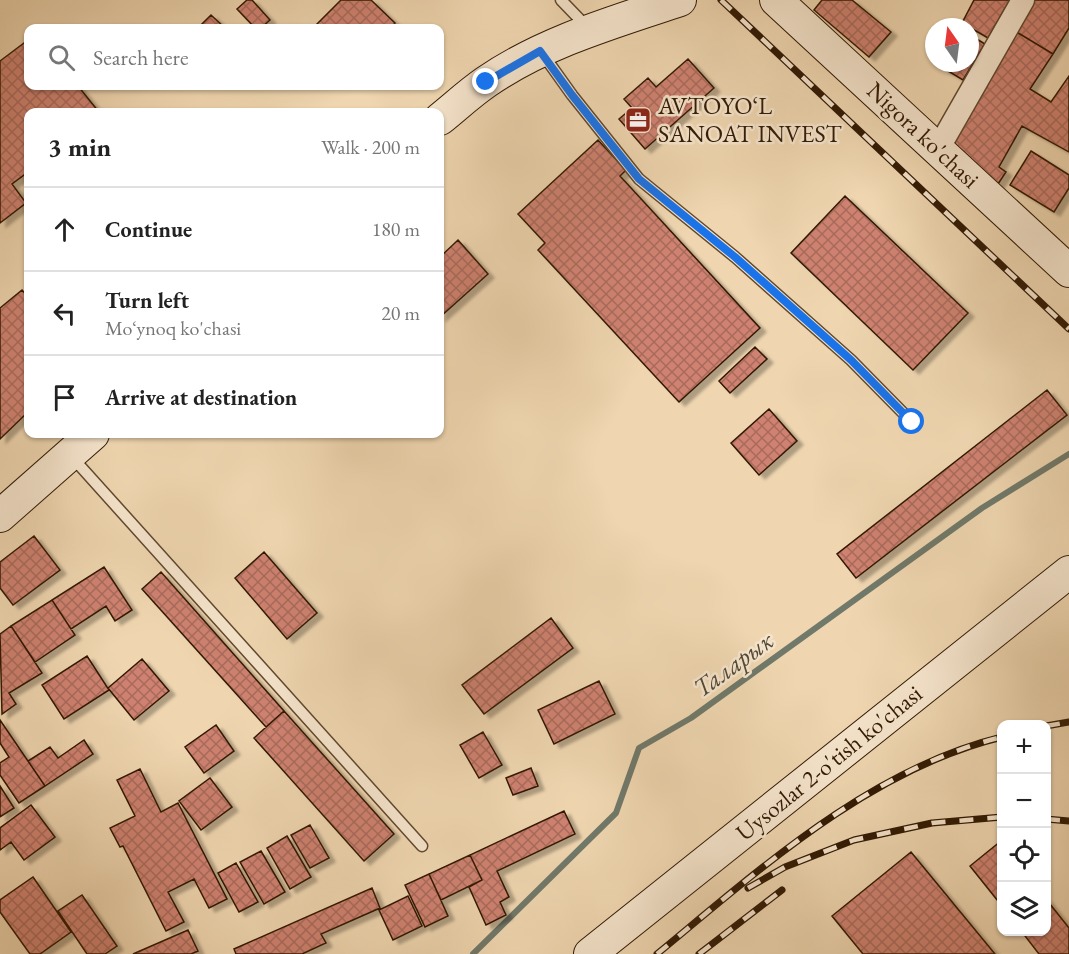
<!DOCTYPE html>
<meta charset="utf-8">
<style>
body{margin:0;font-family:"EB Garamond",serif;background:#f2f2f2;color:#222}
.controls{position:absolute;right:18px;bottom:18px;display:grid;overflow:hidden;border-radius:12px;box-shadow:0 2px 4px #0004}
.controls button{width:54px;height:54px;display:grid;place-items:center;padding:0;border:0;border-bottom:2px solid #e0e0e0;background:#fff;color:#222;font:30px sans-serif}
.compass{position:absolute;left:925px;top:18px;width:54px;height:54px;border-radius:50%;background:#fff;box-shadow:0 2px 4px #0004;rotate:346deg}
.stop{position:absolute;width:18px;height:18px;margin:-14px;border:4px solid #1a73e8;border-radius:50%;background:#fff}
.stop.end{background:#1a73e8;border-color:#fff;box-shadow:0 2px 6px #0008}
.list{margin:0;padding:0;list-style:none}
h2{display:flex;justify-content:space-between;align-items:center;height:78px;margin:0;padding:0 24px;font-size:26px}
h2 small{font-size:20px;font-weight:400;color:#767676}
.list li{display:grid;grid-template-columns:39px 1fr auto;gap:18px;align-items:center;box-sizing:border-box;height:84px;padding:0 24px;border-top:2px solid #e0e0e0}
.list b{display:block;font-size:22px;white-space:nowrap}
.list p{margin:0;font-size:20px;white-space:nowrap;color:#767676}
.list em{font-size:20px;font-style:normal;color:#767676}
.icon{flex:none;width:33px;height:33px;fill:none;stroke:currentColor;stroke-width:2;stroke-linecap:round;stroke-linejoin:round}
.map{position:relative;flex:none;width:1069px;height:954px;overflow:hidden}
.search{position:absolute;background:#fff;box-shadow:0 2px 4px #0004;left:24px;top:24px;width:420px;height:66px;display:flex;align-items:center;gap:15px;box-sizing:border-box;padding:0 21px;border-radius:12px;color:#767676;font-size:22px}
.panel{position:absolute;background:#fff;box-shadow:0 2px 4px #0004;left:24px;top:108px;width:420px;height:330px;border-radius:12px}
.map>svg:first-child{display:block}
</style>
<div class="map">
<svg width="1069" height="954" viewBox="0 0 1069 954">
<defs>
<pattern id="building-cross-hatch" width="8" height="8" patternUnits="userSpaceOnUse" patternTransform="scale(1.5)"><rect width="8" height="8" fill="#cf8271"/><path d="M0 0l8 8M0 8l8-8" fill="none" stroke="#a96a5b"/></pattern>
<filter id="shadow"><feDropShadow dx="6" dy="4" stdDeviation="1.5" flood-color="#0004"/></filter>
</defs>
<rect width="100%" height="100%" fill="#efd6b0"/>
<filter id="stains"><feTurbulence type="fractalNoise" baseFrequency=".00333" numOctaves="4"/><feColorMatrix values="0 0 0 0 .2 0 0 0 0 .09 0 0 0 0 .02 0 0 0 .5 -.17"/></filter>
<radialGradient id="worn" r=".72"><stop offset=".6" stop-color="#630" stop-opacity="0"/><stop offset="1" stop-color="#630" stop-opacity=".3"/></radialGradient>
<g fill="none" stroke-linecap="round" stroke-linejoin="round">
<!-- stream -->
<path stroke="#70796a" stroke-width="6" d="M473,954L616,813L639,748L691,718L982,508L1069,454"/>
</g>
<!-- building -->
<path fill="url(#building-cross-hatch)" stroke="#311903" stroke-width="1.5" filter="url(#shadow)" d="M247,0H252L270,20L261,28H255L237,9Z
M341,0H371L395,23L390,28H313Z
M822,0H852L891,32L869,57L814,10Z
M974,0H1010L988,38L962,23Z
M1034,0H1069V28L1053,54L1015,31Z
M211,15L225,28H203L200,26Z
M1015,31L1053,54L1030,89L1051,102L1069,76V152L1022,126L999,167L1006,172L996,187L949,144Z
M970,35L985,44L963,80L943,68L946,63H970Z
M28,40V86H78L99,112H28V172L12,184L26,203L0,223V61Z
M688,59L714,88L645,149L619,119L632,108L624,99L648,78L656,87Z
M598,140L626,170L620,176L760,328L679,402L538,250L545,243L518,214Z
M1031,151L1069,175V188L1054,212L1010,185Z
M845,196L968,313L913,370L791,253Z
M458,240L488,274L440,317V257Z
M22,290L28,297V412L0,439V308Z
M755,347L767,359L730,393L719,381Z
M1047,390L1067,415L856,578L837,554Z
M769,409L797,441L759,475L731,443Z
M34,536L60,570L13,605L0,588V562Z
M264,552L317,613L287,639L235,578Z
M104,567L132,610L115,621L106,606L71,629L52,600Z
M161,572L284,711L266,727L142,589Z
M52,600L75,635L35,662L11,626Z
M551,618L573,648L484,714L462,685Z
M11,626L42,673L9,693L16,704L2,714L0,634Z
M87,656L109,690L64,719L42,685Z
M142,659L169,691L134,720L108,688Z
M599,681L615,714L554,744L538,710Z
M284,711L394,834L364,861L254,738Z
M0,720L45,786L19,803L0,775V763L9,757L0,743Z
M216,725L234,751L204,773L185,747Z
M483,732L502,765L479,778L460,745Z
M84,740L93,754L45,786L28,761L50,747L58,758Z
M531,768L538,786L513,795L506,778Z
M140,769L161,812L178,803L227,899L209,908L194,879L168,892L184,922L166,931L123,846L120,847L110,828L135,816L117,780Z
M210,778L232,807L201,830L179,801Z
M0,786L14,808L0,817Z
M31,805L55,837L24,860L11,842L0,850V828Z
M564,811L575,834L497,871L509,897L500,902L506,915L486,925L469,887L482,880L470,855Z
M310,825L329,858L310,868L291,835Z
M287,836L311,877L290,889L267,848Z
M1001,841L1002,842V906L970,866Z
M261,851L285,892L264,904L240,862Z
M911,852L995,954H863L832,916Z
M470,855L482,880L441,900L429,874Z
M236,863L258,902L239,912L218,873Z
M429,874L448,916L425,927L405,885Z
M33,877L71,932L40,954H30L0,912V900Z
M372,888L380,908L321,934L326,943L302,954H236L234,949Z
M82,895L117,946L105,954H87L58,911Z
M408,896L422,926L393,940L379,910Z
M1046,899L1069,928V954H1039L1022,932H1046Z
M188,930L198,951L191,954H133Z"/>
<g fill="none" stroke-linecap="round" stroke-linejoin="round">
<defs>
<path id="lane" d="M561,0L588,28
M542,53L572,95L639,179L735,257L851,360L912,422
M72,457L422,846"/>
<path id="street" d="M938,149L1023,0"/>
<path id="secondary" d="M776,0L1069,271
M440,119C455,107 470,93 486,82C544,42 614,22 680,0
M0,516L93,434
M590,954L1069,572"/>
</defs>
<!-- lane casing -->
<use href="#lane" stroke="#60482e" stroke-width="13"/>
<!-- street casing -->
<use href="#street" stroke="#60482e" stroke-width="25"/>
<!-- secondary casing -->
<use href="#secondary" stroke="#311903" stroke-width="34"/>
<!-- lane -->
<use href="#lane" stroke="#f5e4cc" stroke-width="10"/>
<!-- street -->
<use href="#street" stroke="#f5e4cc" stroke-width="22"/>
<!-- secondary -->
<use href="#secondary" stroke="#f5e4cc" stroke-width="32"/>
<defs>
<path id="rail" d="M721,0L1069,329
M1046,726L1069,722
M1046,819L1069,821
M748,888L785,867L854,840L932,823L1002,817
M657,954C759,870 870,769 1002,737
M699,954L782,890"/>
</defs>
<!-- rail casing -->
<use href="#rail" stroke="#311903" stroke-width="7"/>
<!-- rail -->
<use href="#rail" stroke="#f5e4cc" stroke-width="4.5" stroke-dasharray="14" stroke-linecap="butt"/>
</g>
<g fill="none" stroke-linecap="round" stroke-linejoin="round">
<!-- route -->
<path stroke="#1a73e8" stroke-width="8" d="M486,82L540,51L572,95L639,179L735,257L851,360L912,422"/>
</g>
<!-- icons -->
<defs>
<symbol id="office-square" viewBox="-11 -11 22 22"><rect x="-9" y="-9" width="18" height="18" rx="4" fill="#8f2418" stroke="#f5e4cc"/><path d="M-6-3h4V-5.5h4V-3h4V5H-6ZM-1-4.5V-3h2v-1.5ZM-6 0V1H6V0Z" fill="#fff"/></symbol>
</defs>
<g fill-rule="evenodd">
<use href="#office-square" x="623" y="105" width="30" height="30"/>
</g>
<g text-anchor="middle" stroke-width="5" stroke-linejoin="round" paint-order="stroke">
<!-- poi labels -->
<g font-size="24" fill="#311903" stroke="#f5e4cc" text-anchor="start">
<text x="658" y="114">AVTOYO‘L<tspan x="658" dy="28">SANOAT INVEST</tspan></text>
</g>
<!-- street labels -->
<g font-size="24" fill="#311903" stroke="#f5e4cc">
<text transform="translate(923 135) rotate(43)" y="8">Nigora ko'chasi</text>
<text transform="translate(829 763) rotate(-39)" y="8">Uysozlar 2-o'tish ko'chasi</text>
</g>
<!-- water labels -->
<g font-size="26" font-style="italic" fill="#504937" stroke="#f5e4cc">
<text transform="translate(733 664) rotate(-36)" y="9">Таларык</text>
</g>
</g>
<rect width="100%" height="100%" filter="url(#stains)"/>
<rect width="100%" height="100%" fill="url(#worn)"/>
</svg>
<div class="controls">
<button>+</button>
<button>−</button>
<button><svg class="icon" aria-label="locate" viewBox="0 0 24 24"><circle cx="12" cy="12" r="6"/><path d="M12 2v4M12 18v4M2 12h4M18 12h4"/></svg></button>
<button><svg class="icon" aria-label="layers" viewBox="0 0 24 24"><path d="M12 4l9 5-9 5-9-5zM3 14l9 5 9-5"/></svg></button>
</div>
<svg class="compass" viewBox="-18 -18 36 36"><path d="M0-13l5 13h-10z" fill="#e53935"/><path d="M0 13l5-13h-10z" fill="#767676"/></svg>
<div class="stop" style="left:912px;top:422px"></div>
<div class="stop end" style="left:486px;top:82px"></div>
<div class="search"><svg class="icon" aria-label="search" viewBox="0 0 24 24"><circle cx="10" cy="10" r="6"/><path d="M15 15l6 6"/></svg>Search here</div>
<section class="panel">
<h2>3 min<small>Walk · 200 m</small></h2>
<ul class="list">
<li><svg class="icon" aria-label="ahead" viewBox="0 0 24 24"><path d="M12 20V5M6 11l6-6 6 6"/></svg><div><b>Continue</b></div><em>180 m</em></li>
<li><svg class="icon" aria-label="left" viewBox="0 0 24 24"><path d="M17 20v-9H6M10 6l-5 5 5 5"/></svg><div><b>Turn left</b><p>Moʻynoq ko'chasi</p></div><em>20 m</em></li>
<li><svg class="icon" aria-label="arrive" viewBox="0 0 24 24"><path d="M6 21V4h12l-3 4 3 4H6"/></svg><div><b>Arrive at destination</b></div></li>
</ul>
</section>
</div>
